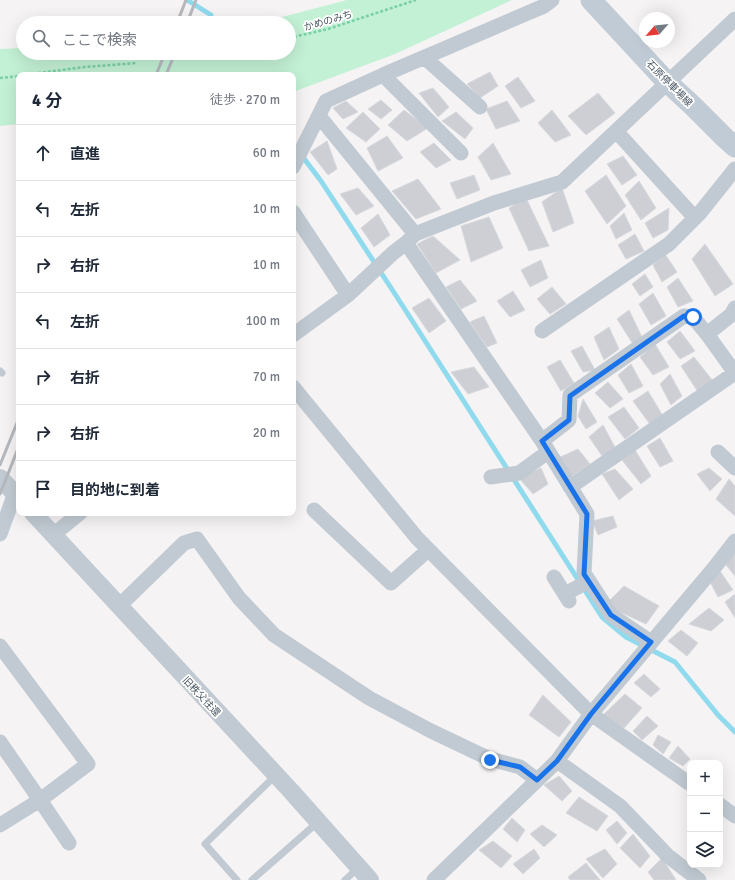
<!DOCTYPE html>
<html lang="ja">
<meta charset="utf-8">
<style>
body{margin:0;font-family:Signika,"Noto Sans JP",sans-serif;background:#f6f6f7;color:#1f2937}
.controls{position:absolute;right:12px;bottom:12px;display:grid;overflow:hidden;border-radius:8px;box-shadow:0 4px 16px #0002}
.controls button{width:36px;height:36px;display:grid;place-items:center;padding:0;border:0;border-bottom:1px solid #e0e1e3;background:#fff;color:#1f2937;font:20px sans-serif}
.compass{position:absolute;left:639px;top:12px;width:36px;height:36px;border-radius:50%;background:#fff;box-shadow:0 4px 16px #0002;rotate:243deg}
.stop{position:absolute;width:12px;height:12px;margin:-9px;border:3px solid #1a73e8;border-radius:50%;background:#fff}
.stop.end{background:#1a73e8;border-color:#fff;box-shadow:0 1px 4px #0008}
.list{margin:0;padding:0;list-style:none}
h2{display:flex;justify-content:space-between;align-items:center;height:52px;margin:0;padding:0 16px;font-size:17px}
h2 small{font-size:13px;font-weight:400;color:#747a83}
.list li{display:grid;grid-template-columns:26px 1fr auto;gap:12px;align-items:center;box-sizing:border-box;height:56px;padding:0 16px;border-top:1px solid #e0e1e3}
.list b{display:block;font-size:15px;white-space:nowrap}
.list em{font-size:13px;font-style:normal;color:#747a83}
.icon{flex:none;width:22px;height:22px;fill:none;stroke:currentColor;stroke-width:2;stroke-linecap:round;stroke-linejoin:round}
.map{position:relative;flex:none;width:735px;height:880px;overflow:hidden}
.search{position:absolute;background:#fff;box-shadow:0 4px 16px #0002;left:16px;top:16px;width:280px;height:44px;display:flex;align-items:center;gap:10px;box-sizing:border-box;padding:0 14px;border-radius:22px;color:#747a83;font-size:15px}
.panel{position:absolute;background:#fff;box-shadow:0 4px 16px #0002;left:16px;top:72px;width:280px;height:444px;border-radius:8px}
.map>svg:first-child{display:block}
</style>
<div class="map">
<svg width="735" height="880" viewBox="0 0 735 880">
<rect width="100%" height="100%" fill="#f5f3f3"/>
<!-- green -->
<path fill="#c3f1d5" d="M347,0H512L395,54L293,92V75H19V124L0,126V49L23,48V53H289V23H259Z"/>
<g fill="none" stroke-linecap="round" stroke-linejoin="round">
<!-- stream -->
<path stroke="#90daee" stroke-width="5" d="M187,0L211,15
M293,144L321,181L395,294L602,617L626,637L675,662L718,715L735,732"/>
</g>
<!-- building -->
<path fill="#cdcfd5" stroke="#d7d9de" d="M490,72L498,86L480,98L467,84Z
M518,77L535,101L521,108L505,86Z
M433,88L449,107L438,117L419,93Z
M598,93L615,113L586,135L568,116Z
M381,100L392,110L381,119L368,109Z
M346,101L358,112L343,119L333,108Z
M507,101L520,121L496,129L486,109Z
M404,110L428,128L407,141L388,125Z
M552,110L571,135L555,142L538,123Z
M363,112L380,129L366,142L346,128Z
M456,112L473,128L465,139L442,121Z
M387,136L403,158L378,171L367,148Z
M327,141L337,169L328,175L310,152Z
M434,143L451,160L436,168L420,152Z
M493,143L511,174L491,180L478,157Z
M623,156L637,175L622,185L607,164Z
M474,175L480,190L457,199L450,183Z
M606,175L626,206L607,224L585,191Z
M418,179L441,209L416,219L392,191Z
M639,181L656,208L641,220L625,195Z
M358,188L374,206L356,215L340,194Z
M562,188L574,223L553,232L542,202Z
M526,198L549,246L529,251L509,208Z
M669,208L668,230L653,238L645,223Z
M624,213L632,230L616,239L610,226Z
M378,214L390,235L374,247L361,228Z
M489,217L503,248L471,262L461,226Z
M635,234L644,251L626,259L618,245Z
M433,236L460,260L436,273L417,244Z
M705,244L733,284L715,296L692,259Z
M665,254L677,272L662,282L653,265Z
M541,260L548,278L530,287L521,270Z
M645,274L653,287L640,296L632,284Z
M678,278L693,301L678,307L667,287Z
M460,280L477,301L461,309L446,287Z
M552,287L566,304L550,314L537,299Z
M513,291L525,310L510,317L497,301Z
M653,293L666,316L651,325L639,304Z
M429,298L446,321L429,333L412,308Z
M629,310L642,337L633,344L617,319Z
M484,316L497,343L487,347L470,322Z
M609,327L619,349L604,360L594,337Z
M680,331L695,351L680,359L667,342Z
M655,344L669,367L653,375L640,357Z
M582,346L595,370L583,372L571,351Z
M694,357L713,381L698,392L681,366Z
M560,360L574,383L561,391L547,367Z
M631,364L643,386L629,393L618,375Z
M474,367L489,387L468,394L451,372Z
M670,374L682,396L671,405L660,384Z
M608,382L623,399L610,408L595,393Z
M648,391L663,416L649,423L633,401Z
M583,399L597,422L586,429L578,416Z
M624,407L639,428L625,439L608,417Z
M603,425L616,449L602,456L589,437Z
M660,438L673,461L660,467L647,446Z
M578,449L590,464L572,476L558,458Z
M635,450L651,476L641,484L622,460Z
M541,468L548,484L533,494L519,478Z
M709,468L722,479L710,491L697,474Z
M615,469L633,489L619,500L602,474Z
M729,479L735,486V516L716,499Z
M613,516L617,527L598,535L592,521Z
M733,544L735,546V576L726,565Z
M720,571L733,590L718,597L707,576Z
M624,586L659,606L646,624L605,605Z
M735,594V618L725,602Z
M709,608L724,620L711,631L689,624Z
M681,630L698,643L687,656L668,641Z
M644,674L660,689L651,697L634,683Z
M625,694L642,708L624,728L603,715Z
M543,695L571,722L559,737L529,715Z
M647,716L658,726L642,740L633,731Z
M658,735L671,742L663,754L653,745Z
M678,746L690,759L683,766L669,758Z
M559,776L572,791L562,801L544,785Z
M579,797L608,816L597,831L566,813Z
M512,818L525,830L517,842L503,829Z
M617,821L627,833L617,844L606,830Z
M542,825L557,835L544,847L530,834Z
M633,834L650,856L640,868L620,848Z
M493,841L512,856L501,868L479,850Z
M534,849L540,858L523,874L513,864Z
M605,849L617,864L603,878L586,859Z
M662,858L676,880H654L648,872Z
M586,863L600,880H570L568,877Z"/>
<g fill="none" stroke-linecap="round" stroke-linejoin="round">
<!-- path -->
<path stroke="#7ad0a6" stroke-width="2.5" stroke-dasharray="3 2" stroke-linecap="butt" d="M289,38L328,29L416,0
M186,59L214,57L229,53
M23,75L85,67L137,63
M0,78L19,76"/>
<!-- service -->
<path stroke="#c1cad2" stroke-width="7" d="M0,371L2,373
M237,880L205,844L276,775
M252,880L318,822
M345,880L358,868"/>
<!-- minor -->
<path stroke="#c1cad2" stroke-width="15" d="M425,58L480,107
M383,75L461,153
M319,116L415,234
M616,131L695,218
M293,167L326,101L383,75L544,6L552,0
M293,212L348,295
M406,243L542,441L587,514L584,573L611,615L651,642
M542,331L669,244L699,214L735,169
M707,334L735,373
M293,335L348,295L393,253L406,243L415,234L494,203L562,182L735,19
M293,387L417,538L591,714L690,784
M542,441L569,420L570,395L684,316L693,317L707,334L731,315L735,308
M718,452L735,468
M491,477L519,473L548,452
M570,487L735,373
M314,510L391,583L428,550
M0,534L15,493
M53,535L80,513
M554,577L569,601
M565,594L589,581
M119,606L184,543L197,539L239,598L274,635L369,698L431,731L490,759L520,767L537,780
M0,646L88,764L40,800L0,742
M557,761L620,806L668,856L699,880
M720,805L735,816
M0,825L40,800L69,843
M434,880L557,761L591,714L714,568L735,541"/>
<!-- tertiary -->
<path stroke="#c1cad2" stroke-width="18" d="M0,478L19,498
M33,513L291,791L370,880"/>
<!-- secondary -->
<path stroke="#c1cbd6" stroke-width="21" d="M591,0L667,82L693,106L725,138L735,147"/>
<!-- rail -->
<path stroke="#b5b8bd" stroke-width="3" d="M177,23L186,0
M187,23L196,0
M156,75L165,53
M166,75L175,53
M0,465L19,418
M0,494L19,446"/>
</g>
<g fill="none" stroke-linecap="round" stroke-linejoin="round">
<!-- route -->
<path stroke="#1a73e8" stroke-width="5" d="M490,760L520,767L537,780L557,761L591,714L651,642L611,615L584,574L587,514L542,441L569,420L570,396L684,316L693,317"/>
</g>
<g text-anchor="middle" stroke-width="3.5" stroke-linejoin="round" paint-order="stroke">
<!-- street labels -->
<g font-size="10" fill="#4a5661" stroke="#fff">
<text transform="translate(328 20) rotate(-16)" y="4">かめのみち</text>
<text transform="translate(670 83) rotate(45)" y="4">石原停車場線</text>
<text transform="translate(202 696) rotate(47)" y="4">旧秩父往還</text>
</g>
</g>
</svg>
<div class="controls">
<button>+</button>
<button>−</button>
<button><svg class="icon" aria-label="layers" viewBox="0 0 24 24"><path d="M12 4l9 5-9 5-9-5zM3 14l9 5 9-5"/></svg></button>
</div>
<svg class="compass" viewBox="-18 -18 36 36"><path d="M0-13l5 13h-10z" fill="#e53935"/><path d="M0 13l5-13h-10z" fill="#747a83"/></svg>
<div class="stop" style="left:693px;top:317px"></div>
<div class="stop end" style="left:490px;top:760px"></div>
<div class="search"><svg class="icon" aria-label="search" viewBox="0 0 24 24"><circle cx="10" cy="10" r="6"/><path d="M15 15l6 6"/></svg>ここで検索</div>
<section class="panel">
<h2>4 分<small>徒歩 · 270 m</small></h2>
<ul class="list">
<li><svg class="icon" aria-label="ahead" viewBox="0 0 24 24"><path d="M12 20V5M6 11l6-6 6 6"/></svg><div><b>直進</b></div><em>60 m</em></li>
<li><svg class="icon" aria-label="left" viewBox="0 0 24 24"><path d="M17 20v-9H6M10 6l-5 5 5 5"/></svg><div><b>左折</b></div><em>10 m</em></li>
<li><svg class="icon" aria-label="right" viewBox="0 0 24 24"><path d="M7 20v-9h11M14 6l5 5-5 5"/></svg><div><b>右折</b></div><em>10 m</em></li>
<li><svg class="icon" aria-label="left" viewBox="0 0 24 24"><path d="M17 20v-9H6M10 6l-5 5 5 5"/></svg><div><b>左折</b></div><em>100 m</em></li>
<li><svg class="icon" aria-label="right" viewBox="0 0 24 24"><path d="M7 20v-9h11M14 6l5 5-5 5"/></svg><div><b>右折</b></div><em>70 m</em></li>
<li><svg class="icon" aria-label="right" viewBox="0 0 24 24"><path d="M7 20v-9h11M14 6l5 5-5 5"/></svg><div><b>右折</b></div><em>20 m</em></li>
<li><svg class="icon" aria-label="arrive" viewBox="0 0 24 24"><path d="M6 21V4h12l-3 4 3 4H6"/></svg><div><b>目的地に到着</b></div></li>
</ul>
</section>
</div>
